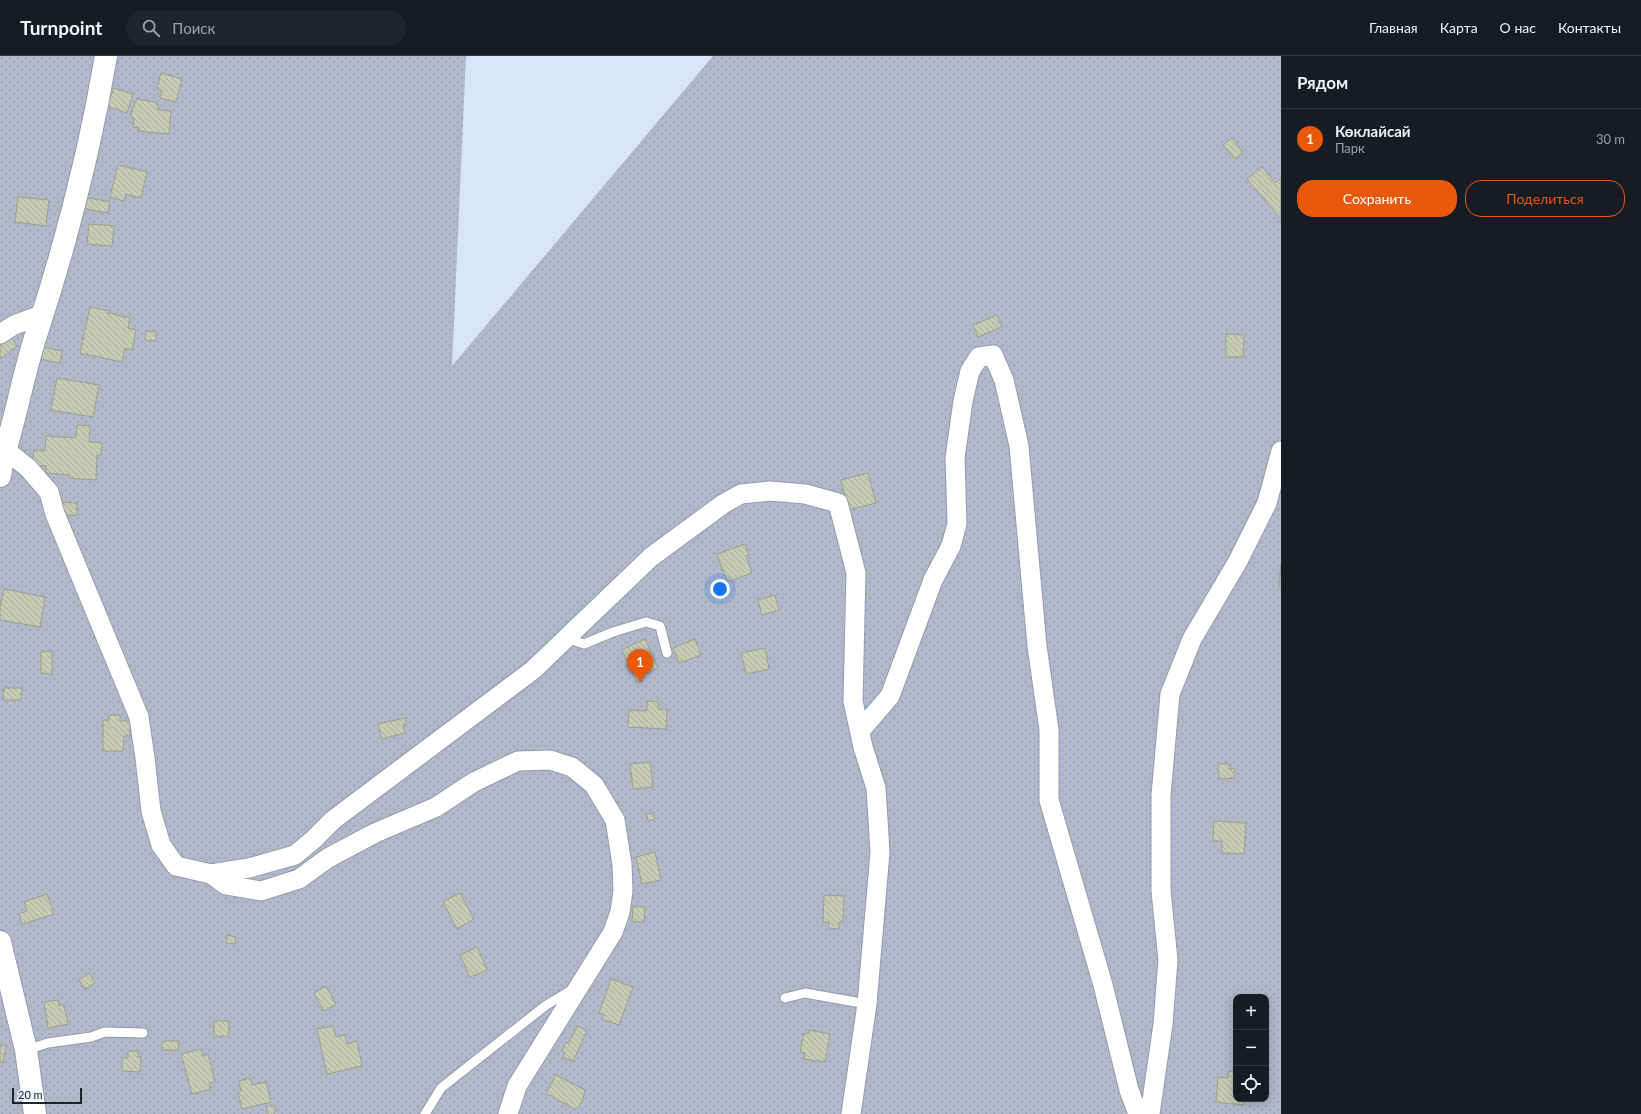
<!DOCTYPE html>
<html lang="ru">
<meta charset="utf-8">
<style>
body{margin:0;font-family:Lato,sans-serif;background:#20242c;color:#f1f3f6}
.controls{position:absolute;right:12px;bottom:12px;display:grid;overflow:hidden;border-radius:8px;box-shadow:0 2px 10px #0003}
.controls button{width:36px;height:36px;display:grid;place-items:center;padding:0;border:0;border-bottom:1px solid #363941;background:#171b24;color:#f1f3f6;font:20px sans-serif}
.scale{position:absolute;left:12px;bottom:10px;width:70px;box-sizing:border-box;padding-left:4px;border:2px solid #1e222a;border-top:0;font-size:11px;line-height:14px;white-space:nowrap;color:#1e222a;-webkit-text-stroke:3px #eaf0fe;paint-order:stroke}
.you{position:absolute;left:720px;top:533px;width:14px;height:14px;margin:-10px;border:3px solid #fff;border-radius:50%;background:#1a73e8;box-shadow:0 0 0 6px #1a73e833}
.badge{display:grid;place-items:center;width:26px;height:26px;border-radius:50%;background:#ea580c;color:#fff;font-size:13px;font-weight:700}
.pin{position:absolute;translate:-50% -33px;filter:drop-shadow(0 1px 2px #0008)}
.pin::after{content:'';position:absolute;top:21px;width:14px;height:12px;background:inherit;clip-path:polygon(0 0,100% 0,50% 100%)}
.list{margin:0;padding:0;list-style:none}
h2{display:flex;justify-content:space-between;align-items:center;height:52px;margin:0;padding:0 16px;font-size:17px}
h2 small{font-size:13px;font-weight:400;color:#9ea1a6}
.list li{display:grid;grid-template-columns:26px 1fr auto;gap:12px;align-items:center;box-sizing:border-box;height:60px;padding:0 16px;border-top:1px solid #363941}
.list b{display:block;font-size:15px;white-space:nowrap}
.list p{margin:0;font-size:13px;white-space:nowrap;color:#9ea1a6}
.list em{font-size:13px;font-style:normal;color:#9ea1a6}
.actions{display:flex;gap:8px;padding:12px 16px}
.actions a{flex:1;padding:9px 0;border:1px solid #ea580c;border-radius:16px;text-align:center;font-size:14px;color:#ea580c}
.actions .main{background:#ea580c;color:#fff}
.icon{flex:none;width:22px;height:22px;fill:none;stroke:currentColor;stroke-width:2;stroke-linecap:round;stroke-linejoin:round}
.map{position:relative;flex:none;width:1281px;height:1058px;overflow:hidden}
header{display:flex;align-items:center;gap:24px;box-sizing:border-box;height:56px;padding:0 20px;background:#171b24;border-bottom:1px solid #363941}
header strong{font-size:19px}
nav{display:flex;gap:22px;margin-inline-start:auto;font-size:14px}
.search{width:280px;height:36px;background:#20242c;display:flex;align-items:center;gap:10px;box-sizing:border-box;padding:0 14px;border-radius:22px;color:#9ea1a6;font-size:15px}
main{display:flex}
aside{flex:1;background:#171b24}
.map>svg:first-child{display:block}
</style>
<header>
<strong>Turnpoint</strong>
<div class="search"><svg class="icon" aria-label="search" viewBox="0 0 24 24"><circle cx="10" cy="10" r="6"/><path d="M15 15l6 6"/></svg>Поиск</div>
<nav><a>Главная</a><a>Карта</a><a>О нас</a><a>Контакты</a></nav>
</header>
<main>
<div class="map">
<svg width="1281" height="1058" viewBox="0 0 1281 1058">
<defs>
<pattern id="garden-dots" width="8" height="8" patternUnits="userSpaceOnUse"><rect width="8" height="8" fill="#b0b8ca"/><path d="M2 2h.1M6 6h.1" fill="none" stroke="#979eae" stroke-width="1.8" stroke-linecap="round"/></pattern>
<pattern id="building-back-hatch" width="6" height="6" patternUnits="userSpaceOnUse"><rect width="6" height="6" fill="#c6cbb4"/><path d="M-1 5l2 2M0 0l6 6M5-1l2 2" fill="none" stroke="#aaae9b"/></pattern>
</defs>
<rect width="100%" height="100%" fill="#d9e3f9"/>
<!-- garden -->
<path fill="url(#garden-dots)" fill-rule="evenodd" d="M0,0H466L452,310L713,0H1281V1058H0ZM1236,941H1266V1043H1236Z"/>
<!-- building -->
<path fill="url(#building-back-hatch)" stroke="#9ca08a" d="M161,17L182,23L176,46L160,42L162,34L157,33Z
M114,32L133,38L127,57L107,50Z
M137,43L154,46L158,49V54L171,55L169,78L138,75L139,72L133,71L134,62L131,61L132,54Z
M1232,82L1243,96L1235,103L1223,89Z
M118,109L147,116L141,142L126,138L124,145L110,141Z
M1262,111L1275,127L1281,122V163L1247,123Z
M18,141L49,144L46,170L15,166Z
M84,141L110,146L108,157L82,152Z
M89,168L114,170L112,190L87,188Z
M90,251L109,255L108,257L130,262L128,272L136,274L132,294L125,292L122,306L80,297Z
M997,259L1002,271L978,281L973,269Z
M146,275L156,276V285L145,284Z
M1226,278L1244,279L1243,301H1226Z
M11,282L17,290L0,303V290Z
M43,291L62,295L60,307L40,303Z
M57,322L99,329L93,361L51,354Z
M77,369L90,370L89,386L102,387L101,399H97L96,424L69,422V419L46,417V410L32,409L34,394L45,395L46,380L76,382Z
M868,417L876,447L848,454L841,424Z
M57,446L77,447V459H60Z
M745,488L749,499L746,500L752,517L727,526L717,498Z
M1281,509V530H1279Z
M4,533L45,541L40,571L0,564V551Z
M775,539L779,554L762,559L758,544Z
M645,583L658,612L642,619L644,624L637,627L622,594Z
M695,583L701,599L679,607L673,592Z
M765,592L769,613L746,618L741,597Z
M52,595V618L41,617V596Z
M4,632H22L21,644H3Z
M647,645L658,646V653L667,654L666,673L628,671L629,654L647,655Z
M109,659H120V665H130V680H124L123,695H103V664H109Z
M405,662L406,668L403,669L405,677L382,683L378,668Z
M650,706L653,731L633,733L630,708Z
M1218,708H1229L1230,713L1234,712V722L1219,723Z
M653,757L655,763L648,765L646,758Z
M1214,765L1246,767L1244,798L1222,797V785H1213Z
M655,796L661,824L642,828L636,801Z
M460,837L474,863L457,873L443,846Z
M47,838L54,858L22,868L19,858L27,855L24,846Z
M824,839L844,840L843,866H839V873L829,872V866H823Z
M633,850L645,851L644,866L632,865Z
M227,879L236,881L235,888L226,887Z
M477,891L487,914L470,921L460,899Z
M89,917L95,927L85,933L79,924Z
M611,923L633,931L619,969L602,963L604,959L599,957Z
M326,930L336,948L324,955L314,937Z
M58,944L59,950L64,949L68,968L48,972L44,946Z
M214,965H229V980H214Z
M333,970L336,981L345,979L347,988L357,985L362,1010L327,1018L317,973Z
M577,970L587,975L573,1005L563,1001L565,996L562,995L566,986L569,987Z
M809,974L830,978L825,1006L804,1003L805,997L800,996L804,977L808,978Z
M166,985H179L178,994H162V986Z
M0,989L6,990L3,1007L0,1006Z
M201,993L203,1000L208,998L215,1025L209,1027L211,1033L192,1038L181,998Z
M128,995H138V1001H141L140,1016L122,1015V1002H128Z
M1229,1015L1236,1016V1043H1244V1049L1216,1046L1218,1021L1228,1022Z
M556,1019L585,1034L583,1043L579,1050L575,1053L546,1037Z
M250,1022L252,1029L266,1026L271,1046L242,1053L238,1037L241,1035L239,1025Z
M266.5 1054a4.5 4.5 0 1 1 9 0a4.5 4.5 0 1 1-9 0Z"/>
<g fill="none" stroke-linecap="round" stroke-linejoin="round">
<defs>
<path id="service" d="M566,582L584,588L613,576L646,566L660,570L667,597
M785,942L805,937L867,948
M26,994L48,987L91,981L105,976L143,977
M425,1058L441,1032L545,950L573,933"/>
<path id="minor" d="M0,278L14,269L44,258
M6,394L28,412L49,436L55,458L139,661L145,702L151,755L161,789L176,810L211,818L249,812L295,799L313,784L333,764L533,614L651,501L723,448L741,438L770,435L805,438L838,447L856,517L853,645L863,691L876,732L880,796L867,948L851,1058
M860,675L890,640L933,524L951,490L957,468L955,402L963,345L970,315L979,301L993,299L1004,324L1019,390L1037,590L1049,674V744L1103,929L1129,1034L1138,1058
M211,818L226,829L261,835L299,823L328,802L375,777L436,751L474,726L518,705L550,704L572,711L594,729L615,764L622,808L623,835L620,856L613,876L517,1030L508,1058
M1150,1058L1163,968L1168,904L1161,835V739L1170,638L1192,583L1238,505L1267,447L1281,395"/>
<path id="tertiary" d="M0,420L3,402C16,361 23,319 36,279C66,188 90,94 106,0
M0,886L26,994L35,1058"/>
</defs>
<!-- service casing -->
<use href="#service" stroke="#929bb0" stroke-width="11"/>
<!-- minor casing -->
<use href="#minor" stroke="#929bb0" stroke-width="21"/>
<!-- tertiary casing -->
<use href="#tertiary" stroke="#929bb0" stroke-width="24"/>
<!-- service -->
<use href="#service" stroke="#fff" stroke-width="9"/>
<!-- minor -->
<use href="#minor" stroke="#fff" stroke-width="19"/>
<!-- tertiary -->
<use href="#tertiary" stroke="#fff" stroke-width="22"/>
</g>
</svg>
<div class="controls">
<button>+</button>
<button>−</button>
<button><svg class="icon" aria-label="locate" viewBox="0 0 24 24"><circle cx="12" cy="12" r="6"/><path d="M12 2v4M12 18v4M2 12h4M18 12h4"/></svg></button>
</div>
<div class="scale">20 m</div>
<div class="you"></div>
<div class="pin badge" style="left:640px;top:626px">1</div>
</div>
<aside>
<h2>Рядом<small></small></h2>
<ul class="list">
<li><span class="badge">1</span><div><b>Көклайсай</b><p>Парк</p></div><em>30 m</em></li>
</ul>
<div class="actions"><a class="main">Сохранить</a><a>Поделиться</a></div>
</aside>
</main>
